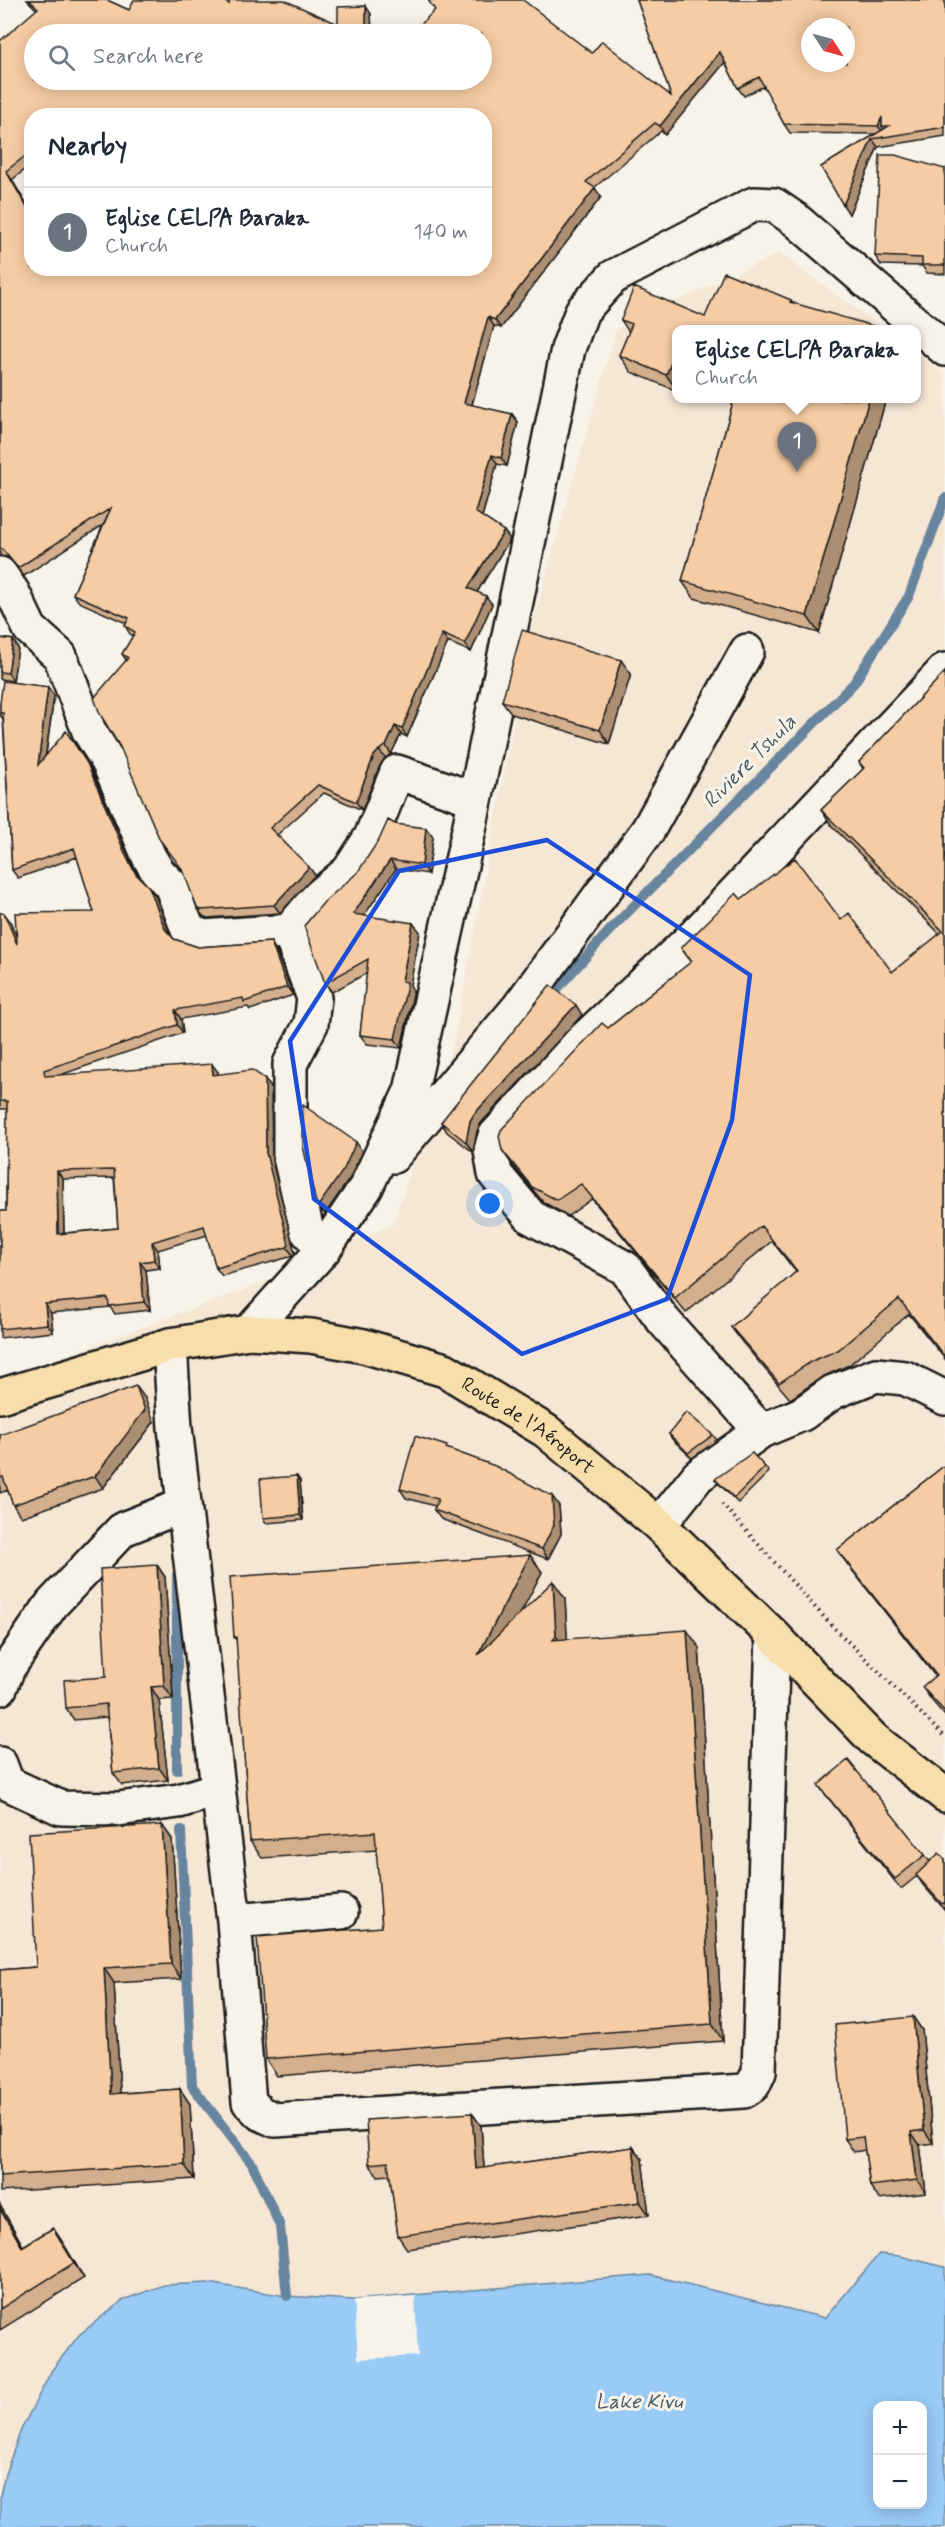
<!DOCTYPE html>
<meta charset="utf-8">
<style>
body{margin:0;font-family:Mynerve,sans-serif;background:#f6f6f7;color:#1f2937}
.controls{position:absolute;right:18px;bottom:18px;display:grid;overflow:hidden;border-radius:12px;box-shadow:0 3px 15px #0003}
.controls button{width:54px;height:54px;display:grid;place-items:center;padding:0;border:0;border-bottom:2px solid #e0e1e3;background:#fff;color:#1f2937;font:30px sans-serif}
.compass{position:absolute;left:801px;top:18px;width:54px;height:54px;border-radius:50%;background:#fff;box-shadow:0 3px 15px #0003;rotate:126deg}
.you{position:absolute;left:490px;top:1204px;width:21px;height:21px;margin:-15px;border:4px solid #fff;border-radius:50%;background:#1a73e8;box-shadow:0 0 0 9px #1a73e833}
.badge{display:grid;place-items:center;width:39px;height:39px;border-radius:50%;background:#c8321e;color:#fff;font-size:20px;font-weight:700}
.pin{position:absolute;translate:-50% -50px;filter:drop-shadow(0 2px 3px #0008)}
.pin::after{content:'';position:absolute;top:32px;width:21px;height:18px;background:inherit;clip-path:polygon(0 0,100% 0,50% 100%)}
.popup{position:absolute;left:672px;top:325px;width:249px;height:78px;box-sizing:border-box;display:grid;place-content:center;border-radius:12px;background:#fff;filter:drop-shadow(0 2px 4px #0005);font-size:20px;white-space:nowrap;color:#747a83}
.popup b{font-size:22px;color:#1f2937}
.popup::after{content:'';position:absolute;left:50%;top:100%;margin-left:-12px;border:12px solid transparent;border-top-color:#fff}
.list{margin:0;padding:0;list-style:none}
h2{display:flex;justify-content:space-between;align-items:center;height:78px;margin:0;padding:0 24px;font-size:26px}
h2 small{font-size:20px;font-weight:400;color:#747a83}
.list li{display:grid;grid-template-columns:39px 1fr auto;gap:18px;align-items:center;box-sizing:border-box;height:90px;padding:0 24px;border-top:2px solid #e0e1e3}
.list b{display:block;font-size:22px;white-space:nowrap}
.list p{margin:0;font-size:20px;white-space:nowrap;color:#747a83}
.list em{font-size:20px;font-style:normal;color:#747a83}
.icon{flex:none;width:33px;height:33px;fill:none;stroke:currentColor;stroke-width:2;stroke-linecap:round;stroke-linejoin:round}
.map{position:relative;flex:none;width:945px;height:2527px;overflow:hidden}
.search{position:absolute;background:#fff;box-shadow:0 3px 15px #0003;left:24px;top:24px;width:468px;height:66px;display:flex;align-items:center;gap:15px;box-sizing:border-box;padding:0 21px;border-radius:33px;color:#747a83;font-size:22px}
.panel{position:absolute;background:#fff;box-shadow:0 3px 15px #0003;left:24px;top:108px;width:468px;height:168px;border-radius:24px}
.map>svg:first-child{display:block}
</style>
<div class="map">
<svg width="945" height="2527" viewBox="0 0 945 2527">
<rect width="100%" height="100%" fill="#f7f3e8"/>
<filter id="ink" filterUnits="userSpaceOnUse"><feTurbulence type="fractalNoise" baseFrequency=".0167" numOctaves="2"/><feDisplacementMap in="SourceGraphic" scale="12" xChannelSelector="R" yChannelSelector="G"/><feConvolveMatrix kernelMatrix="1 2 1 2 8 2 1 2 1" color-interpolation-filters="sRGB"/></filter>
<g filter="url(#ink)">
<!-- built -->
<path fill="#f6e7d4" d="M779,253L884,329L677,330V398H917V354L945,374V2267L900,2256L879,2254L825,2318L650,2275L354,2300L287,2296L123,2300L79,2335L52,2370L21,2430L5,2474L0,2496V1380L268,1281L393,1224L453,1045L532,625L616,330Z"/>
<!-- water -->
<path fill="#99cbf6" stroke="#67859f" stroke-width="1.5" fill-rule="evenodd" d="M879,2254L900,2256L945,2267V2527H0V2496L5,2474L21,2430L52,2370L79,2335L123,2300L164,2285L208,2283L286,2296L354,2300L650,2275L825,2318ZM878,2406H922V2504H878Z"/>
<!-- pier -->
<path fill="#f7f3e8" d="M415,2296L418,2356L358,2359L354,2300Z"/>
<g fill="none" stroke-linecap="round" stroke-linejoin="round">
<!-- stream -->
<path stroke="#67859f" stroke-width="10" d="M548,999L610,930L854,683L909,596L945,498
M177,1770V1575
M181,1830L192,2086L252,2164L280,2226L287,2296"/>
<defs>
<path id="minor" d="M0,574L13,593L30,629L60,656L89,731L109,763L149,857L158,872L171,885L188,930L203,937L289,931L317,898L349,871L371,837L397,772L474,799
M289,931L314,998L311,1024L290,1064V1157L307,1231L324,1249
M393,1156L519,1007L648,830L747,651
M249,1332L324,1249L366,1187L411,1091L470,825L568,349L582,311L613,277L754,204L774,205L796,220L945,349
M170,1345L175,1428L234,1921L249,2102L260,2113L275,2120L744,2091L753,2085L759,2072L773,1635
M761,1431L663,1320L625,1268L531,1217L495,1174L491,1150L495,1136L581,1042L695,935L945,670
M659,1525L698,1476L761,1431L802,1414L833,1392L876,1375L905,1378L945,1398
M0,1688L8,1668L52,1604L123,1529L184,1505
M0,1764L7,1783L61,1808L118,1809L179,1801L218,1789
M234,1921L341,1912"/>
<g id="highway">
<path id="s1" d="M0,1396L170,1345L249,1332L311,1336L364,1346L445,1370L546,1431L659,1525L773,1635L873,1739L945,1795"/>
</g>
</defs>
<!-- minor casing -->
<use href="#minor" stroke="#1c1c1c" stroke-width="38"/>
<!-- highway casing -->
<use href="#highway" stroke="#1c1c1c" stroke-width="38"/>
<!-- path -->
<path stroke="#1c1c1c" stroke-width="4" stroke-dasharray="1.5 4.5" stroke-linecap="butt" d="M722,1504L832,1626L945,1737"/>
<!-- minor -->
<use href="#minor" stroke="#f7f3e8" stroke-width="33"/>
<!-- highway -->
<use href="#highway" stroke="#f8deab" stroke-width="33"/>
</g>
<!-- wall -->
<path fill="#d3af8d" stroke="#1c1c1c" stroke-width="1.5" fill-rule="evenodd" d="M27,0H107L129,10L229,4L338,24L371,14L372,34L34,80H482L592,53L671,96L637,0H945V136L878,147L849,214L821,167L876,134L790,133L784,124L764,86L744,96L738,88L725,62L665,135L661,131L594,188L601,197L501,328L494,326L472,405L512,414L518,422L507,466L497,464L482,517L510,539L477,592L492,604L471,652L448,642L407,737L401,734L391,754L385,758L380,765L362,810L324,793L277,835L315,875L280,913L207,918L203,916L197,908L126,660L122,654L133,636L130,634L125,626L126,623L79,602L73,594L103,525L24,576L8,557L0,556V41L37,10ZM32,116L484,268H32V214L12,180L32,164Z
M945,169V274L927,273L922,266L881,265L875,256Z
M791,300L793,303L677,330V391L631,372L619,355L629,332L621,320L705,317Z
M734,399H886L819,633L694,598L682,581Z
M0,638L13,640L18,648L13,681L0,679Z
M945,672V1359L909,1314L849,1365L822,1377L790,1399L742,1342L731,1327L796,1272L772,1241L686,1313L592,1199L568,1216L543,1202L513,1166L502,1150L608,1028L691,962L681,948L741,899L841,920L892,972L940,934L832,826L821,810L863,769L859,762Z
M631,674L609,744L512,714L502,701Z
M54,696L46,755L72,739L92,772L133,867L139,876L149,887L155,895L170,934L174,939L198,947L271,942L276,951L293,995L250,1010L248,1007L181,1019L183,1033L60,1075L218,1072V1075L265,1079L271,1088L272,1161L295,1253L293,1256L222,1276L216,1268L207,1235L158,1250L160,1268L146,1270L150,1310L115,1314L110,1307L51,1313L53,1332L0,1338V1211H6L7,1109H0V913L10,921L17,938L94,912L77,857L18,878L12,870L3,719L0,715V703ZM114,1178L118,1228L64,1233L63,1179Z
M395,824L433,837L428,874L396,869L364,915L420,932L410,985L413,991V995L401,1048L367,1044L360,1035L367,973L332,992L325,983L358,872Z
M582,1015L481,1123L477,1131L473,1152L447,1132L441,1122Z
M362,1151L350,1178L325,1214L322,1211L316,1203Z
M145,1398L154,1422L103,1488L21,1517L13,1505L8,1490L0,1493V1435Z
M669,1434L713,1435L717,1440L692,1458L672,1439Z
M449,1449L552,1496L559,1506L561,1534L548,1559L441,1519L434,1510L435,1506L406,1498L400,1489Z
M945,1465V1716L933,1702L922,1687L935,1676L848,1565L837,1550Z
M765,1467L769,1472L738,1503L719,1484L715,1479Z
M300,1481L303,1520L266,1523L263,1518Z
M530,1555L542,1572L520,1613L565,1598L567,1639L699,1647L723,2041L277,2076L266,2059L382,1927L377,1850L262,1858L250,1841L237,1641L234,1637Z
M157,1565L165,1577L173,1699L159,1700L168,1780L122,1785L113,1773L107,1717L74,1720L66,1708L106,1677Z
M818,1785L925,1855L930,1862L945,1860V1910L923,1885L917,1876L901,1889L825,1794Z
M162,1825L172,1839L181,1979L114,1983L120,2093L180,2089L190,2104L194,2179L0,2192V1970L36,1967Z
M913,2017L922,2030L933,2143L920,2145L926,2193L879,2199L870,2186L865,2150L854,2152L845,2139Z
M472,2113L481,2126L484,2168L633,2147L642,2159L649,2215L407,2249L398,2236L390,2175L378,2176L369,2164Z
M0,2205L23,2246L53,2228L63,2243L84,2278L0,2330Z"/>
<!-- shaded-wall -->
<path fill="#ac8f73" stroke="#1c1c1c" stroke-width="1.5" d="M366,6L371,14L372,34H366Z
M720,52L726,61L665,135L660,126Z
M882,117V126L885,131L884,134L878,126Z
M872,139L878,147L849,214L843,205Z
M6,171L12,180L32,214V216Z
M595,188L601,197L501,328L495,320Z
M488,317L494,326L470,411L464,403Z
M677,349V390L666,375Z
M869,399H886L819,633L807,616Z
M512,414L518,422L507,466L501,458Z
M492,455L497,464L481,520L475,512Z
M504,531L510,539L474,597L468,588Z
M486,596L492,604L471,652L465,644Z
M442,634L448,642L407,737L402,729Z
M13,640L18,648L13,681L8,673Z
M621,660L631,674L609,744L600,730Z
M48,687L54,696L43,773L38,765Z
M395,726L401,734L391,754L386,746Z
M66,731L92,772L133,867L142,882L127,858Z
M379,750L385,758L380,765L362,810L356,802L374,756Z
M426,828L433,837L428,874L422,865Z
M390,860L396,869L359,923L353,914Z
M309,867L315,875L280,913L274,905Z
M149,887L155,895L171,937L165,929Z
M4,913L10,921L23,952L17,944Z
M413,923L420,932L410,985L413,991V995L401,1048L395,1039L402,981Z
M271,942L276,951L293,995L287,987Z
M576,1005L582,1015L481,1123L477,1131L473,1152L466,1142L470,1121L474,1114Z
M175,1010L181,1019L183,1033L177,1025Z
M212,1064L218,1072L219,1084L213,1075Z
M265,1079L271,1088L272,1161L295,1253L293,1256L287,1247L266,1153Z
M356,1142L362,1151L350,1178L325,1214L319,1205Z
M57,1171L63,1179L64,1242L58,1234Z
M152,1242L158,1250L160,1268L154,1260Z
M140,1262L146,1270L150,1310L144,1302Z
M45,1304L51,1313L53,1332L47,1324Z
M136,1386L145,1398L154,1422L103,1488L95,1476Z
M297,1476L300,1481L303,1520L300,1515Z
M552,1496L559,1506L561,1534L548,1559L542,1549Z
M530,1555L542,1572L490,1672L478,1655Z
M157,1565L165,1577L173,1699L164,1686Z
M553,1581L565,1598L568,1653L556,1636Z
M687,1630L699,1647L723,2041L712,2024Z
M151,1687L159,1700L168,1780L159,1768Z
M162,1825L172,1839L181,1979L171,1964Z
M104,1968L114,1983L121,2109L111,2094Z
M913,2017L922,2030L933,2143L924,2130Z
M180,2089L190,2104L194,2179L184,2164Z
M472,2113L481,2126L485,2182L476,2169Z
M911,2132L920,2145L926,2193L917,2180Z
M633,2147L642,2159L649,2215L640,2202Z
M0,2205L32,2262L22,2247L0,2209Z
M53,2228L63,2243L84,2278L74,2263Z"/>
<!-- building -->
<path fill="#f5cca4" stroke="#1c1c1c" stroke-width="1.5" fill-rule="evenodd" d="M29,0H107L129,10L134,0H222L229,4L230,0H284L338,24V7L366,6V34H34V80H482V34H411L435,10L428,0H523L592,53L602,41L671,96L637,0H945V127L872,139L843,205L821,167L889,126H882V117L878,126L784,124L759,77L738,88L720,52L660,126L655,123L586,182L595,188L495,320L488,317L464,403L512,414L501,458L492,455L475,512L504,531L468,588L486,596L465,644L442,634L402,729L395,726L386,746L379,750L374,756L356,802L318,785L270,828L309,867L274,905L201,910L197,908L183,870L160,840L120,747L100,714L94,698L128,658L122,654L135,632L125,626L129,618L73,594L111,508L18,568L2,549L0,548V41L38,8ZM810,27H846V63H810ZM32,116H484V268H32V216L6,171L32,151Z
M880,155H895L945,169V265H922V258L875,256Z
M724,272L791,300L790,302L887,330H677V349L666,375L619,355L632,324L621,320L634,287L705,317Z
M734,399H869L807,616L682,581Z
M522,630L621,660L600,730L502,701Z
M0,638L13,640L8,673L0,672Z
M945,672V1357L899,1299L838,1350L812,1361L779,1383L731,1327L797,1271L761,1226L675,1298L581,1184L557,1200L532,1187L502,1150L499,1136L501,1130L602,1023L608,1028L692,961L681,948L736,893L741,899L795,858L841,920L849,913L892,972L943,931L821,810L864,768L859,762Z
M3,681L48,687L38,765L66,731L87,763L127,858L136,874L149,887L165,929L174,939L198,947L271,942L287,987L244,1002L243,998L175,1010L177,1025L44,1070L45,1076L212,1064L213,1075L252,1070L265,1079L266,1153L289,1245L287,1247L216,1268L204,1226L152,1242L154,1260L140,1262L144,1302L109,1306L108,1298L45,1304L47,1324L0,1329V1211H6L7,1101H0V913H4L17,944L15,913L94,912L74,848L12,870L3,713H0V703ZM114,1170L118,1228L58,1234L57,1171Z
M388,820L395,824L426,828L422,865L390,860L353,914L413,923L402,981L407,982V986L395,1039L360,1035L368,959L325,983L304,926L324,902L358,872L380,838Z
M550,985L576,1005L474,1114L470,1121L466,1142L441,1122Z
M303,1105L356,1142L344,1169L319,1205L316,1203L303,1146Z
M136,1386L145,1410L95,1476L13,1505L3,1477L0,1478V1435Z
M686,1412L713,1435L688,1453L669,1434Z
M415,1436L447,1446L446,1448L495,1466L552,1496L554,1525L542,1549L434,1510L438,1499L400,1489Z
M752,1453L765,1467L734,1498L715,1479Z
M945,1465V1712L922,1687L936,1675L837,1550Z
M297,1476L300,1515L263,1518L260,1479Z
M530,1555L478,1655L553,1581L556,1636L553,1640L687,1630L712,2024L266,2059L257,1937L382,1927L375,1832L250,1841L236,1637H234L230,1577Z
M157,1565L164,1686L151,1687L159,1768L113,1773L106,1704L66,1708L64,1680L106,1677L100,1569Z
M848,1760L925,1855L895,1879L818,1785Z
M162,1825L171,1964L104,1968L111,2094L180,2089L184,2164L0,2176V1970L36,1967L29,1833Z
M939,1853L945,1860V1902L942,1904L916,1875Z
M913,2017L924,2130L911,2132L917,2180L870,2186L863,2137L845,2139L835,2025Z
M472,2113L476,2169L633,2147L640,2202L398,2236L388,2162L369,2164L366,2120Z
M0,2209L22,2247L53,2228L74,2263L0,2309Z"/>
</g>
<!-- marked area -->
<path fill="none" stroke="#1d4ed8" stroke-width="4.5" stroke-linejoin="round" d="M547,840L750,975L732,1120L667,1299L522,1354L314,1199L290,1041L399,871Z"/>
<g text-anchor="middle" stroke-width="6" stroke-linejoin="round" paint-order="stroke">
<!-- street labels -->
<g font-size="20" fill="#1c1c1c" stroke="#f7f3e8">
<text dy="7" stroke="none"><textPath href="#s1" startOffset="558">Route de l'Aéroport</textPath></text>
</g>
<!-- water labels -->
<g font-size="21" font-style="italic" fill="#485968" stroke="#f7f3e8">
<text transform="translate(749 761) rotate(-45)" y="7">Riviere Tshula</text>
<text x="639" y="2408">Lake Kivu</text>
</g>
</g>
</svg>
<div class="controls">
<button>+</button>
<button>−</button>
</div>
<svg class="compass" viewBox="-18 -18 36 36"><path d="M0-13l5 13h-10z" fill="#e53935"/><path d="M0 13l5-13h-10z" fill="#747a83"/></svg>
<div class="you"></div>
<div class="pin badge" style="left:797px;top:472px;background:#6b7280">1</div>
<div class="popup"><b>Eglise CELPA Baraka</b>Church</div>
<div class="search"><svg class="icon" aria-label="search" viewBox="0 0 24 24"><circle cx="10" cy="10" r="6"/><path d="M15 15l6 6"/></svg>Search here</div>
<section class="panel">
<h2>Nearby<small></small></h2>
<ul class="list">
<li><span class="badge" style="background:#6b7280">1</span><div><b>Eglise CELPA Baraka</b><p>Church</p></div><em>140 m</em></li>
</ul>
</section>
</div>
